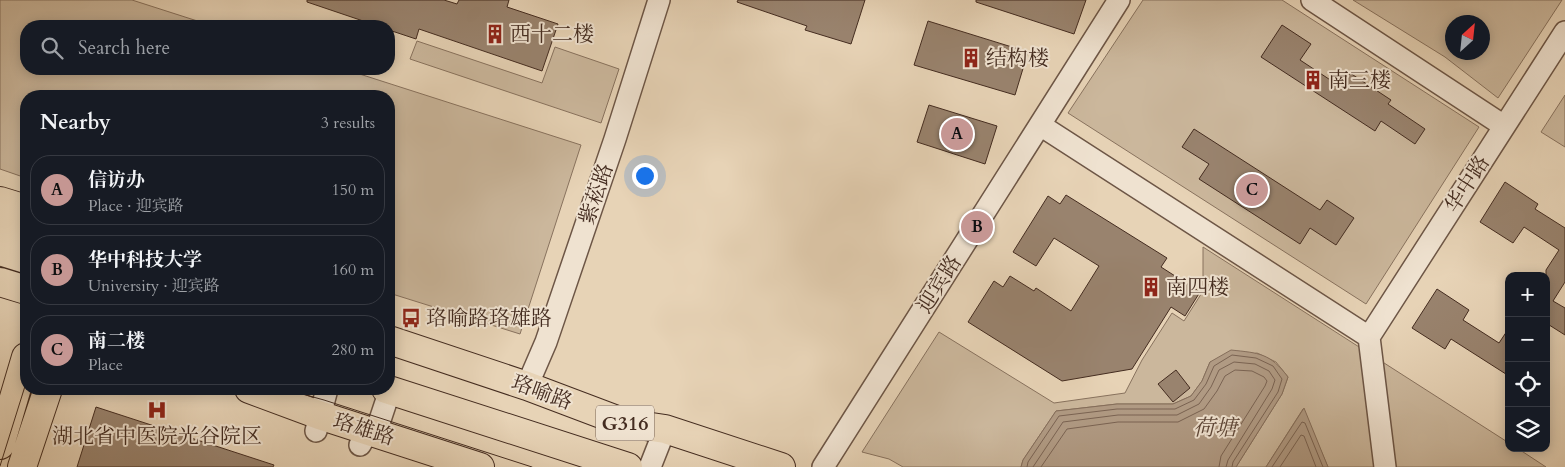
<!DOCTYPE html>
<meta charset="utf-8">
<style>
body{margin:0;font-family:Cardo,"Noto Serif SC",serif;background:#20242c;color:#f1f3f6}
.controls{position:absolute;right:15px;bottom:15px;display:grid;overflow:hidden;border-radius:10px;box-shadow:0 2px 12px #0003}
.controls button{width:45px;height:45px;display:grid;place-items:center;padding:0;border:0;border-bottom:1px solid #363941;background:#171b24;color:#f1f3f6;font:25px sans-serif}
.compass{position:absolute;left:1445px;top:15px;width:45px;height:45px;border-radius:50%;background:#171b24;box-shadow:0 2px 12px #0003;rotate:27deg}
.you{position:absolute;left:644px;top:175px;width:18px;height:18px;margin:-12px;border:4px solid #fff;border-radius:50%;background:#1a73e8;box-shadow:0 0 0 8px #1a73e833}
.badge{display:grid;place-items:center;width:32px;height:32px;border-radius:50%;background:#c59692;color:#111;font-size:16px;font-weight:700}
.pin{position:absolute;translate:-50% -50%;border:2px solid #fff;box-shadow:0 1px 5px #0006}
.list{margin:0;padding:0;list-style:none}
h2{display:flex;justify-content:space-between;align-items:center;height:65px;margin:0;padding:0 20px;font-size:21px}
h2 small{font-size:16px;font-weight:400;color:#9ea1a6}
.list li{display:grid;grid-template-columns:32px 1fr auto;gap:15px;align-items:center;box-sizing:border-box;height:70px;margin:0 10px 10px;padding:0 10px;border:1px solid #363941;border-radius:20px}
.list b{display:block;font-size:19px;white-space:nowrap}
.list p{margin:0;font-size:16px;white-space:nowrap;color:#9ea1a6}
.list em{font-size:16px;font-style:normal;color:#9ea1a6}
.icon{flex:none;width:28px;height:28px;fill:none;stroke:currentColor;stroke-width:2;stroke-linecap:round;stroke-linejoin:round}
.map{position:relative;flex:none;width:1565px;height:467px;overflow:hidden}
.search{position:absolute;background:#171b24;box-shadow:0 2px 12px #0003;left:20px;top:20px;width:375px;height:55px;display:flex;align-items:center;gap:12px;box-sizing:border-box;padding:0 18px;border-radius:20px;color:#9ea1a6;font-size:19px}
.panel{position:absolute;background:#171b24;box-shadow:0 2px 12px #0003;left:20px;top:90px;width:375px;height:305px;border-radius:20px}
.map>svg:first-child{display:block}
</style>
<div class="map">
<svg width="1565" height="467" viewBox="0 0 1565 467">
<rect width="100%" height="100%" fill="#e7d3b6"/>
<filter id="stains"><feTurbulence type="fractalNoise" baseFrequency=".004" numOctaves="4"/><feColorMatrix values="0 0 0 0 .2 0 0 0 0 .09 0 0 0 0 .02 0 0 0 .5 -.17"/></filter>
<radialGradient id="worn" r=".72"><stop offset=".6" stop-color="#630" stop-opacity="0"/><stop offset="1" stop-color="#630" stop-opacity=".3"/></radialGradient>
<!-- green -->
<path fill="#cbb79c" stroke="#88725e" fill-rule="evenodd" d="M0,0H132L213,26H26V69H344L581,145L520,334L389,293V96H26V178L0,169Z
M1143,0H1282L1479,127L1366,304L1068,113Z
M1353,0H1562L1498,98L1445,57ZM1482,22V52H1452V22Z
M417,41L542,83L555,47L619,69L601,123L410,59Z
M1565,95V147L1541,132Z
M1203,247L1509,443V448H1517L1546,467H1328L1303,409L1266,467H1236L1282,394L1288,377L1276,362L1257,353L1210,362L1202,381L1191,396L1173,404H1117L1056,411L1023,460L1021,467H903L889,459L862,452L939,332L1054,403L1125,393L1142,360L1172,313L1184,321L1203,291Z"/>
<!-- water -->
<path fill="#b09a83" stroke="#856e5b" d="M1231,350C1259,353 1270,353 1288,377L1282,394L1236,467H1021L1023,460L1056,411L1117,404H1173L1191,396L1202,381L1210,362Z
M1304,408L1328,467H1266Z"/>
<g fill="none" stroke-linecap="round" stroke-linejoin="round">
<!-- shore -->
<path stroke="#7a6352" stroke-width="1" d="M1027,467L1028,462L1059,416L1117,409H1175L1194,400L1206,384L1214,366L1232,355L1256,358L1273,366L1282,379L1278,392L1233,462L1232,467
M1033,467L1063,422L1118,415H1177L1199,404L1211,387L1219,370L1234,362L1255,364L1269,371L1275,380L1272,389L1228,460L1226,467
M1041,467L1067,429L1118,422H1178L1204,409L1217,391L1225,376L1235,370L1252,371L1264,377L1267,381L1265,386L1221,456L1219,467
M1272,467L1302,422L1305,423L1323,467
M1280,467L1301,435L1304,436L1316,467"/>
</g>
<!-- building -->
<path fill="#99836e" stroke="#442c20" d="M307,0H444L457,4L459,0H509L507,7L558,24L542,71L419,29L416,39L389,30V26H378L307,2Z
M738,0H865L851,44L805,30L807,26L737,2Z
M976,0H1086L1074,34L976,2Z
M928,21L1028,52L1015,95L914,65Z
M1282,25L1311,44L1300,60L1341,87L1350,73L1391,100L1388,104L1425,129L1415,144L1381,121L1375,131L1261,57Z
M929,105L997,126L985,164L917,142Z
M1194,129L1320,210L1327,200L1354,218L1336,245L1310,228L1300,244L1199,179L1209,164L1182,147Z
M1505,182L1538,204L1535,209L1565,228V282L1553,301L1565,308V335L1546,323V270L1559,250L1524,227L1513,243L1480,222Z
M1066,195L1167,258L1161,267L1200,292L1185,316L1171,307L1132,369L1062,381L968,322L994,281L1003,287L1010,276L1034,291L1036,288L1071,311L1099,266L1054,238L1036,266L1013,252L1048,196L1060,204Z
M1437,289L1469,310L1463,320L1499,343L1509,328V376L1451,339L1445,349L1412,328Z
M1176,370L1190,388L1173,402L1158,384Z
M96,407L274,465L273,467H77Z"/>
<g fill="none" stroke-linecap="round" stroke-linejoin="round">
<defs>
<path id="minor" d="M1312,0L1504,126
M1040,125L1369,337
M1369,337L1565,32
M1369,337L1385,467
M527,386L546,342L615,139L659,0
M316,431L327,389
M360,445L364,438L376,432L390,390
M650,467L665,429
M823,467L1119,0"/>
<path id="major" d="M249,389L319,415L480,467
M0,445L26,357
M22,467L48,389"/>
<path id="highway" d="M0,201L26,209
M0,225L26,233
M0,251L26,259
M0,282L26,290
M389,340L527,386L625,423L665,429L781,467
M386,389L628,467"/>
</defs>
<!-- minor casing -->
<use href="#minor" stroke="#6d5646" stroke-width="24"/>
<!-- major casing -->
<use href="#major" stroke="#442c20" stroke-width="30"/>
<!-- highway casing -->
<use href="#highway" stroke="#442c20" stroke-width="30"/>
<!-- minor -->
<use href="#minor" stroke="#efe2d0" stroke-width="21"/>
<!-- major -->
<use href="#major" stroke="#e7d3b6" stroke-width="28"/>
<!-- highway -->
<use href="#highway" stroke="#e7d3b6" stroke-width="28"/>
<!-- tram -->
<path stroke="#442c20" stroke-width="1" d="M284,389L324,400L532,467
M0,466L26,383"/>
</g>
<!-- icons -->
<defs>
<symbol id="building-bare" viewBox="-9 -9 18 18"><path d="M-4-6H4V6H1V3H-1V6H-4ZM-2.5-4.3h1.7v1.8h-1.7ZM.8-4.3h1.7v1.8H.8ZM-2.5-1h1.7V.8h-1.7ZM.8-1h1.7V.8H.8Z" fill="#8f2418" stroke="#efe2d0" stroke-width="2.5" paint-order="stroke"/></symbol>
<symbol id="bus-bare" viewBox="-9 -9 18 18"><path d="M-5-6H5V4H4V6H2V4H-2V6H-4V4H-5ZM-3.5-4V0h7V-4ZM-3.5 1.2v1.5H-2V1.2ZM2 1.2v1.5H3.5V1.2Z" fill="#8f2418" stroke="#efe2d0" stroke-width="2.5" paint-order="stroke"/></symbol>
<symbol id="hospital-bare" viewBox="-9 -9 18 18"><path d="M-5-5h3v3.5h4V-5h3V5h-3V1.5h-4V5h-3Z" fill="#8f2418" stroke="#efe2d0" stroke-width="2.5" paint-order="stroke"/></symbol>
</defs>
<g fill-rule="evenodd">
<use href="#building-bare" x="481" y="20" width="28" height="28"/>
<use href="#building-bare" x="957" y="44" width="28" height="28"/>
<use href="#building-bare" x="1299" y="66" width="28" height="28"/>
<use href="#building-bare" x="1137" y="273" width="28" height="28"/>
<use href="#bus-bare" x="397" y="304" width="28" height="28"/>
<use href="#hospital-bare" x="143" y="396" width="28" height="28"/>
</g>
<g text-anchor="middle" stroke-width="4" stroke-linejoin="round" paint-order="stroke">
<!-- shield labels -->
<rect fill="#efe2d0" stroke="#776355" stroke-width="1" x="596" y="405.5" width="58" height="35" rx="4"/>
<g font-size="20" font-weight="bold" fill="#442c20">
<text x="625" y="430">G316</text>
</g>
<!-- poi labels -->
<g font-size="21" fill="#442c20" stroke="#efe2d0" text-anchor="start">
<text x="510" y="41">西十二楼</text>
<text x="986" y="65">结构楼</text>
<text x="1328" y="87">南三楼</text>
<text x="1166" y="294">南四楼</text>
<text x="426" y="325">珞喻路珞雄路</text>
<text x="157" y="443" text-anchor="middle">湖北省中医院光谷院区</text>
</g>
<!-- street labels -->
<g font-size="21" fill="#442c20" stroke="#efe2d0">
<text transform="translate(1467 184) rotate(-57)" y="7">华中路</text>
<text transform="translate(596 194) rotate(-71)" y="7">紫菘路</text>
<text transform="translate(939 284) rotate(-58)" y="7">迎宾路</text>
<text transform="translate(542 392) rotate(20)" y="7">珞喻路</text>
<text transform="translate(364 429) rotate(17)" y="7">珞雄路</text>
</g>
<!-- water labels -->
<g font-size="22" font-style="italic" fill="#5f4839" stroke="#efe2d0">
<text x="1215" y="435">荷塘</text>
</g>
</g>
<rect width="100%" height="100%" filter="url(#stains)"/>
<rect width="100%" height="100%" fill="url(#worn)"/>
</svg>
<div class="controls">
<button>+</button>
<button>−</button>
<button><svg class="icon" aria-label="locate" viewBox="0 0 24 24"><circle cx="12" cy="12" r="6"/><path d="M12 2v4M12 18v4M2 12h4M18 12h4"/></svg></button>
<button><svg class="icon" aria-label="layers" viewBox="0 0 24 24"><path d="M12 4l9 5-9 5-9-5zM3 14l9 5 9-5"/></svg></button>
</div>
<svg class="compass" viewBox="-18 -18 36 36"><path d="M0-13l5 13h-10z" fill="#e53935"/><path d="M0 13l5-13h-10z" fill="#9ea1a6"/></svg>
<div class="you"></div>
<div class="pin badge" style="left:957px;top:134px">A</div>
<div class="pin badge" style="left:977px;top:227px">B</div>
<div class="pin badge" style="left:1252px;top:190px">C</div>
<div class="search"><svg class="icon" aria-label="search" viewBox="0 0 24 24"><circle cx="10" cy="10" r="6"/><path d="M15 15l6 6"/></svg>Search here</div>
<section class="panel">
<h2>Nearby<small>3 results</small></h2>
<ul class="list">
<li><span class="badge">A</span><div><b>信访办</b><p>Place · 迎宾路</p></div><em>150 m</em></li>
<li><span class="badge">B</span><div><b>华中科技大学</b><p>University · 迎宾路</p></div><em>160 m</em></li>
<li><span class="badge">C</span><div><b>南二楼</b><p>Place</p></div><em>280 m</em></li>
</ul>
</section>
</div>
